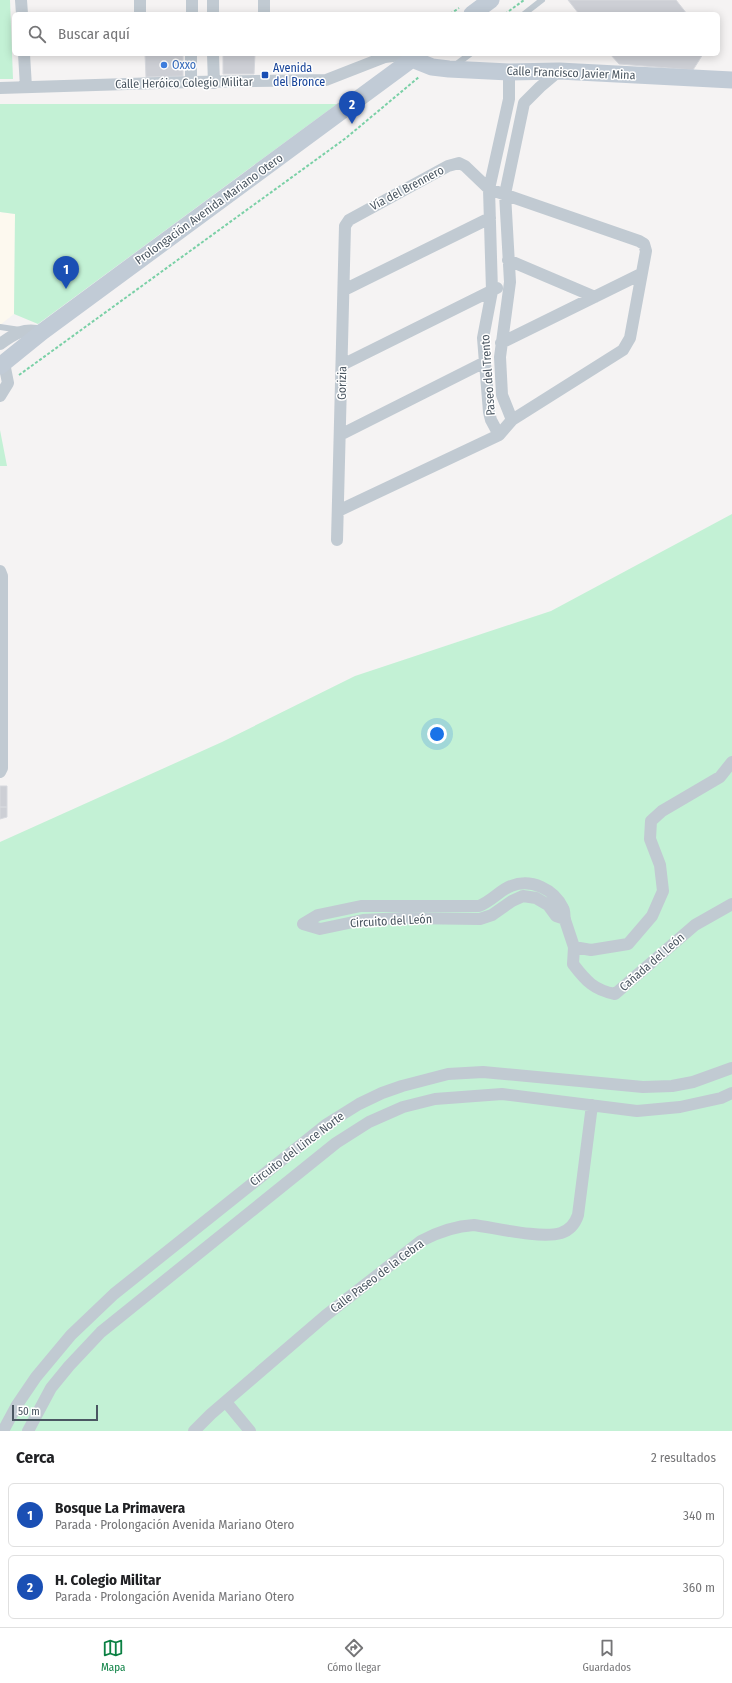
<!DOCTYPE html>
<html lang="es">
<meta charset="utf-8">
<style>
body{margin:0;font-family:"Fira Sans Condensed",sans-serif;background:#f2f2f2;color:#202124}
.scale{position:absolute;left:12px;bottom:10px;width:86px;box-sizing:border-box;padding-left:4px;border:2px solid #4a5661;border-top:0;font-size:11px;line-height:14px;white-space:nowrap;color:#4a5661;-webkit-text-stroke:3px #fff;paint-order:stroke}
.you{position:absolute;left:437px;top:734px;width:14px;height:14px;margin:-10px;border:3px solid #fff;border-radius:50%;background:#1a73e8;box-shadow:0 0 0 6px #1a73e833}
.badge{display:grid;place-items:center;width:26px;height:26px;border-radius:50%;background:#0b8043;color:#fff;font-size:13px;font-weight:700}
.pin{position:absolute;translate:-50% -33px;filter:drop-shadow(0 1px 2px #0008)}
.pin::after{content:'';position:absolute;top:21px;width:14px;height:12px;background:inherit;clip-path:polygon(0 0,100% 0,50% 100%)}
.list{margin:0;padding:0;list-style:none}
h2{display:flex;justify-content:space-between;align-items:center;height:52px;margin:0;padding:0 16px;font-size:17px}
h2 small{font-size:13px;font-weight:400;color:#757577}
.list li{display:grid;grid-template-columns:26px 1fr auto;gap:12px;align-items:center;box-sizing:border-box;height:64px;margin:0 8px 8px;padding:0 8px;border:1px solid #e0e0e0;border-radius:6px}
.list b{display:block;font-size:15px;white-space:nowrap}
.list p{margin:0;font-size:13px;white-space:nowrap;color:#757577}
.list em{font-size:13px;font-style:normal;color:#757577}
.icon{flex:none;width:22px;height:22px;fill:none;stroke:currentColor;stroke-width:2;stroke-linecap:round;stroke-linejoin:round}
.map{position:relative;flex:none;width:732px;height:1431px;overflow:hidden}
.search{position:absolute;background:#fff;box-shadow:0 2px 10px #0003;left:12px;right:12px;top:12px;height:44px;display:flex;align-items:center;gap:10px;box-sizing:border-box;padding:0 14px;border-radius:6px;color:#757577;font-size:15px}
.sheet{height:196px;background:#fff}
nav{display:flex;justify-content:space-around;align-items:center;box-sizing:border-box;height:56px;border-top:1px solid #e0e0e0;background:#fff;font-size:11px;color:#757577}
nav a{display:grid;justify-items:center;gap:2px}
nav .on{color:#0b8043}
.map>svg:first-child{display:block}
</style>
<div class="map">
<svg width="732" height="1431" viewBox="0 0 732 1431">
<rect width="100%" height="100%" fill="#f5f3f3"/>
<!-- commercial -->
<path fill="#fdf9ef" d="M0,212L15,214L14,314L0,325Z"/>
<!-- green -->
<path fill="#c3f1d5" d="M0,0H10L13,79H0Z
M0,104H337L38,324L14,314L15,214L0,212Z
M0,430L7,466H0Z
M732,514V1431H0V842L222,742L355,676L551,611Z"/>
<!-- building -->
<path fill="#cdcfd5" stroke="#d7d9de" d="M568,0H676L687,14H579Z
M145,54H183V76L146,77Z
M223,54H255L254,74H223Z
M610,54H703L693,70L619,64Z
M0,786H7V807H0Z
M0,807H7V817L0,819Z"/>
<g fill="none" stroke-linecap="round" stroke-linejoin="round">
<!-- path -->
<path stroke="#7ad0a6" stroke-width="2" stroke-dasharray="3 2" stroke-linecap="butt" d="M450,14L459,8
M505,14L524,0
M19,375L346,138L419,77"/>
<!-- lane -->
<path stroke="#c1cad2" stroke-width="6" d="M524,14L542,0
M454,66L470,54
M0,327L20,330"/>
<!-- street -->
<path stroke="#c1cad2" stroke-width="12" d="M21,0L22,14
M140,0V14
M213,0V14
M192,14V0
M264,14V0
M24,54L26,87
M213,54L214,83
M191,82V54
M0,88L191,82L326,80L385,57L400,55L412,59
M508,260L595,297
M344,290L490,218
M501,343L641,274
M0,344C14,334 24,327 42,332
M342,365L497,288
M0,396L8,383L4,363
M512,420L502,395L500,357L510,282L505,194L524,103L540,87L559,71
M340,435L485,362
M499,435L491,420L489,412L483,338L492,291L489,189L509,99V72
M337,540L345,226L349,220L448,166L459,163L465,166L489,189L639,241L644,244L646,251L630,338L623,350L512,420L499,435L338,511
M0,571L2,576V768L0,772
M732,762L720,777L662,811L651,821L650,839L660,865L663,891L652,916L628,944L591,950L574,947L573,964C586,981 594,990 615,994L695,925L732,904
M303,924L318,915L361,906H479C492,901 500,890 511,886C531,878 554,889 563,908C565,911 564,916 565,920C568,929 571,938 574,947
M303,924L320,929L363,920L404,918L480,919L492,915L512,901L523,896L536,898L548,905L556,916L565,919
M226,1402L250,1431
M3,1431L17,1405L36,1377L71,1335L114,1294L327,1124L359,1104L382,1093L402,1086L448,1074L483,1072L643,1087L672,1086L693,1082L732,1068
M28,1431L51,1388L69,1366L101,1332L336,1143L369,1122L403,1107L435,1099L502,1094L637,1111L680,1107L721,1098L732,1093
M194,1431L211,1414L325,1316L421,1241C438,1232 455,1226 474,1225C496,1228 541,1239 561,1233C570,1230 575,1224 578,1215L592,1105"/>
<!-- secondary -->
<path stroke="#c1cbd6" stroke-width="17" d="M472,14L491,0
M412,59L432,67L449,69L509,72L559,71L732,80
M0,366L42,332L419,54"/>
</g>
<!-- markers -->
<circle fill="#3f7fe0" stroke="#fff" stroke-width="1.5" cx="164" cy="65" r="4"/>
<rect fill="#1a4fb4" stroke="#fff" stroke-width="1.5" x="261" y="71" width="8" height="8" rx="2"/>
<g text-anchor="middle" stroke-width="3" stroke-linejoin="round" paint-order="stroke">
<!-- shop labels -->
<g font-size="12" fill="#366cbe" stroke="#fff" text-anchor="start">
<text x="172" y="69">Oxxo</text>
</g>
<!-- transit labels -->
<g font-size="12" fill="#164399" stroke="#fff" text-anchor="start">
<text x="273" y="72">Avenida<tspan x="273" dy="14">del Bronce</tspan></text>
</g>
<!-- street labels -->
<g font-size="12" fill="#4a5661" stroke="#fff">
<text transform="translate(571 73) rotate(2)" y="4">Calle Francisco Javier Mina</text>
<text transform="translate(184 83) rotate(-1)" y="4">Calle Heróico Colegio Militar</text>
<text transform="translate(407 188) rotate(-28)" y="4">Vía del Brennero</text>
<text transform="translate(209 209) rotate(-36)" y="4">Prolongación Avenida Mariano Otero</text>
<text transform="translate(488 375) rotate(-94)" y="4">Paseo del Trento</text>
<text transform="translate(342 383) rotate(-89)" y="4">Gorizia</text>
<text transform="translate(391 921) rotate(-3)" y="4">Circuito del León</text>
<text transform="translate(652 962) rotate(-41)" y="4">Cañada del León</text>
<text transform="translate(297 1149) rotate(-37)" y="4">Circuito del Lince Norte</text>
<text transform="translate(377 1276) rotate(-37)" y="4">Calle Paseo de la Cebra</text>
</g>
</g>
</svg>
<div class="scale">50 m</div>
<div class="you"></div>
<div class="pin badge" style="left:66px;top:289px;background:#1a4fb4">1</div>
<div class="pin badge" style="left:352px;top:124px;background:#1a4fb4">2</div>
<div class="search"><svg class="icon" aria-label="search" viewBox="0 0 24 24"><circle cx="10" cy="10" r="6"/><path d="M15 15l6 6"/></svg>Buscar aquí</div>
</div>
<section class="sheet">
<h2>Cerca<small>2 resultados</small></h2>
<ul class="list">
<li><span class="badge" style="background:#1a4fb4">1</span><div><b>Bosque La Primavera</b><p>Parada · Prolongación Avenida Mariano Otero</p></div><em>340 m</em></li>
<li><span class="badge" style="background:#1a4fb4">2</span><div><b>H. Colegio Militar</b><p>Parada · Prolongación Avenida Mariano Otero</p></div><em>360 m</em></li>
</ul>
</section>
<nav>
<a class="on"><svg class="icon" aria-label="map" viewBox="0 0 24 24"><path d="M3 6l6-2 6 2 6-2v14l-6 2-6-2-6 2zM9 4v14M15 6v14"/></svg>Mapa</a>
<a><svg class="icon" aria-label="directions" viewBox="0 0 24 24"><path d="M12 3l9 9-9 9-9-9zM9 14v-3h6M13 9l2 2-2 2"/></svg>Cómo llegar</a>
<a><svg class="icon" aria-label="saved" viewBox="0 0 24 24"><path d="M7 4h10v16l-5-4-5 4z"/></svg>Guardados</a>
</nav>
